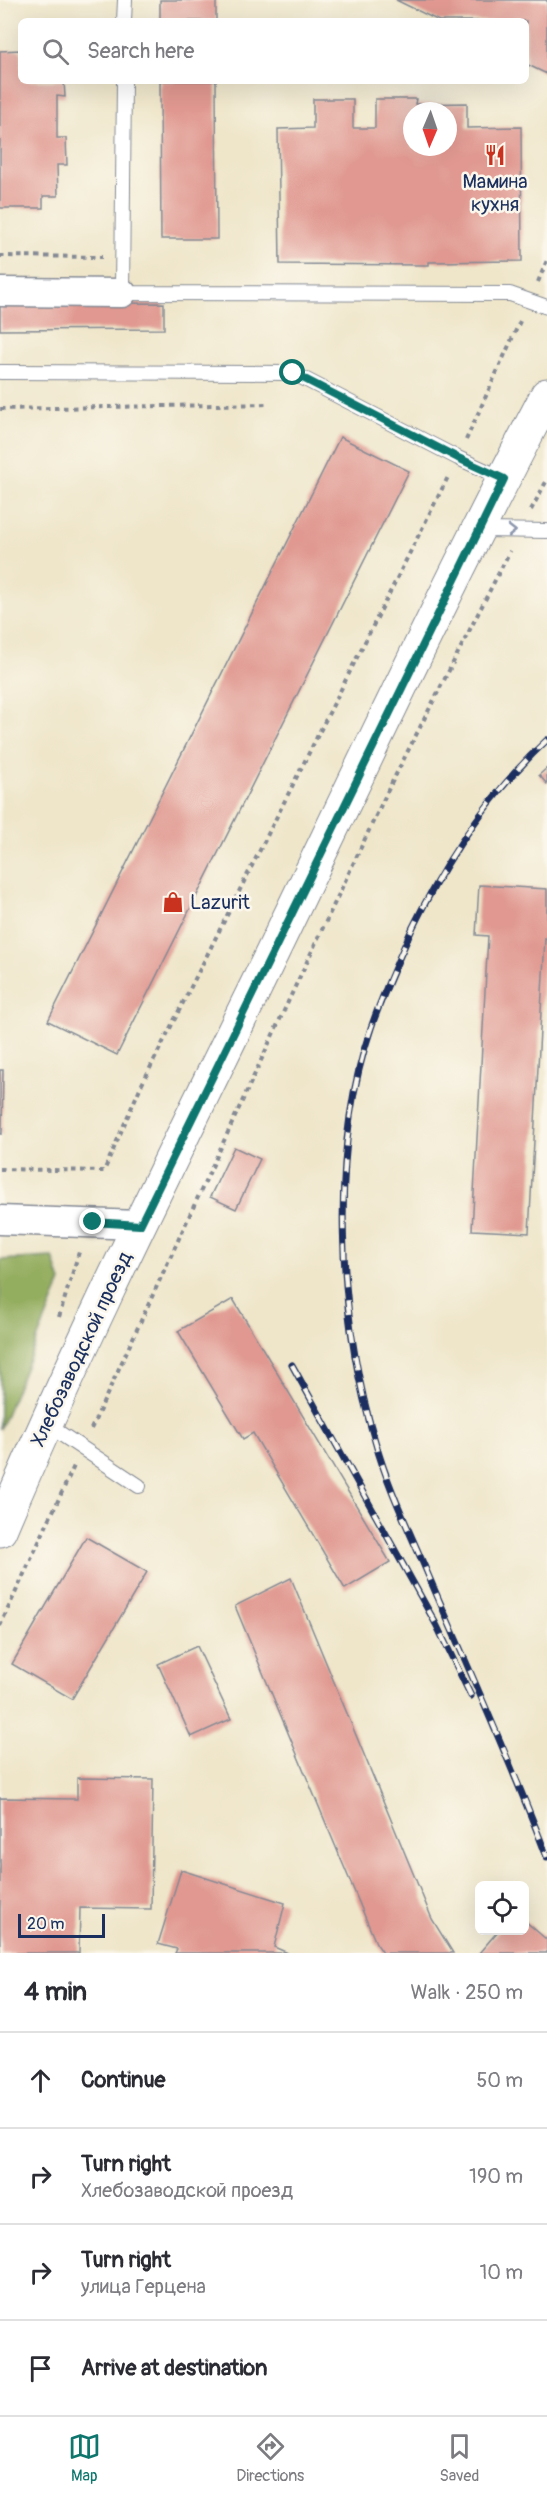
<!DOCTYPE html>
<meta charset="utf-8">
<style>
body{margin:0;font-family:Pangolin,sans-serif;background:#f7f7f7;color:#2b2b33}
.controls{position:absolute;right:18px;bottom:18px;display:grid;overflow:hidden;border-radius:9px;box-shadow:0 6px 24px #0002}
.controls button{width:54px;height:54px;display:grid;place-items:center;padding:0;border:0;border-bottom:2px solid #e1e1e2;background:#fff;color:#2b2b33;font:30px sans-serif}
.compass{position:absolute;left:403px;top:102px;width:54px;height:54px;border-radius:50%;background:#fff;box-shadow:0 6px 24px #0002;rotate:182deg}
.scale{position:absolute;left:18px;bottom:15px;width:87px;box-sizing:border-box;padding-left:6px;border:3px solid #1b2f5e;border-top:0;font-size:16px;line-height:21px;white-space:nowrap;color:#1b2f5e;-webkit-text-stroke:4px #fbf7ec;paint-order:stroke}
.stop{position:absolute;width:18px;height:18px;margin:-14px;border:4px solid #0f766e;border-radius:50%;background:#fff}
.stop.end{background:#0f766e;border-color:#fff;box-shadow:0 2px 6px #0008}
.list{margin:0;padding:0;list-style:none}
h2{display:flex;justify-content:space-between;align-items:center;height:78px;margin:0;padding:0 24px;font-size:26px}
h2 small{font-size:20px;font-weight:400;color:#7c7c81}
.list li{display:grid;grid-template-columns:39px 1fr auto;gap:18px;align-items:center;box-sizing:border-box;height:96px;padding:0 24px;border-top:2px solid #e1e1e2}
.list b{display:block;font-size:22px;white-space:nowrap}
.list p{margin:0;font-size:20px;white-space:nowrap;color:#7c7c81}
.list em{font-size:20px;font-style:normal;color:#7c7c81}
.icon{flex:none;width:33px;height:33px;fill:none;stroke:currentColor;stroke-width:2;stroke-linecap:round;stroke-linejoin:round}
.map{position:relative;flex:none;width:547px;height:1953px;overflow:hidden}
.search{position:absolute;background:#fff;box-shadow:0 6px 24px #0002;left:18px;right:18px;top:18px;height:66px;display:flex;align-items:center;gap:15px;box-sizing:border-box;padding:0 21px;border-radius:9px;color:#7c7c81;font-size:22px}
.sheet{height:462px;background:#fff}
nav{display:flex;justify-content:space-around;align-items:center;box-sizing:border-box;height:84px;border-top:2px solid #e1e1e2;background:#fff;font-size:16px;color:#7c7c81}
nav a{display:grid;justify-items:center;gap:3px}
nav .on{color:#0f766e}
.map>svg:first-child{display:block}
</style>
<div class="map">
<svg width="547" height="1953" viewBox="0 0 547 1953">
<rect width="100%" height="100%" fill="#fbf7ec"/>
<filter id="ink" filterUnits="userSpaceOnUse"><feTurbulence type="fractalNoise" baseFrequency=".0167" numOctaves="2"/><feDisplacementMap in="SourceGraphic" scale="12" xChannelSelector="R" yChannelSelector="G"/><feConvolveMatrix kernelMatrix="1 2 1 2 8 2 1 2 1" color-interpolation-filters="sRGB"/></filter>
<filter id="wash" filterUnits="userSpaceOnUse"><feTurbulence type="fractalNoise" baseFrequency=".008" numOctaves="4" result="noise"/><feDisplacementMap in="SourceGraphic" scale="24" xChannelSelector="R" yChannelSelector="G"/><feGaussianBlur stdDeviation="1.35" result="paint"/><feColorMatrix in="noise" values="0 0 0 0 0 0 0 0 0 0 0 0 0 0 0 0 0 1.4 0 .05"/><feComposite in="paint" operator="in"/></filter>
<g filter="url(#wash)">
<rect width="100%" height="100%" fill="#efe6ca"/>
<!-- forest -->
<path fill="#94ae60" stroke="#586e5f" stroke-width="1.5" d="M53,1257L61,1282L0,1429V1260Z"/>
<g id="blocks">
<!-- building -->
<path fill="#e09890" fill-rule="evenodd" d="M160,0H216V21H160Z
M396,0H547V74L526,64V21H439Z
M21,50V81H64L65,97L57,96V138H66L67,165H57L58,196H43V208H0V51Z
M160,81H216L217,239H161Z
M313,99H353V128H375V99H416L415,104L467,103V128L521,127L522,261L429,262V265L280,264L278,129L313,128ZM412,111H448V147H412Z
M164,303V329L0,330V304Z
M340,437L409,471L117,1055L48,1021Z
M547,768V784L539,775Z
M479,885L547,889V939L545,938L529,1233L472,1230L488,936L476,935Z
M0,1070H3L2,1134H0Z
M234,1147L260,1159L236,1209L210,1197Z
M233,1299L390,1562L345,1589L253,1433L243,1439L178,1331Z
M86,1537L147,1572L72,1699L12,1664Z
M291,1578L432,1919L453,1953H383L376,1943L235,1606Z
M197,1646L231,1719L191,1737L158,1664Z
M77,1778L153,1779L151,1909L80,1908L79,1953H0V1798L77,1799Z
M181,1870L285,1903L274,1947L288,1953H175L177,1949L158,1944Z
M524,1920L547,1940V1953H479L499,1930H524Z"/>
</g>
</g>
<g filter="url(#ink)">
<use href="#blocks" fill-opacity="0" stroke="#858a94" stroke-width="1.5"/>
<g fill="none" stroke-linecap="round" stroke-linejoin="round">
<defs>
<path id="lane" d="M124,21L125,0
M124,81L122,293L510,294L547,307
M0,372L293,373L458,458L504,479
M479,530L547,531
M46,1424L139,1486"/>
<path id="street" d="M0,292L122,293
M0,1220L139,1225"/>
<path id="secondary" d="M0,1530C79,1343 170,1162 259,980C354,784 446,587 547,395"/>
</defs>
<!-- lane casing -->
<use href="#lane" stroke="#858a94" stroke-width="16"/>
<!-- street casing -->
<use href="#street" stroke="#858a94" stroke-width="31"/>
<!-- secondary casing -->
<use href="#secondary" stroke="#858a94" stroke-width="35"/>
<!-- path -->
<path stroke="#858a94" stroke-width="4" stroke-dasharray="4.5 4.5" stroke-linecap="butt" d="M0,256L102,257
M538,282L547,260
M0,409L269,404
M466,440L521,319
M531,510L547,480
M0,1169L104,1171L140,1088L448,477
M59,1317L79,1252
M91,1429L294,989L389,788L510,551
M0,1626L74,1466"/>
<!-- lane -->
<use href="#lane" stroke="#fff" stroke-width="14"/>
<!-- street -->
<use href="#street" stroke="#fff" stroke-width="28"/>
<!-- secondary -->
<use href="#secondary" stroke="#fff" stroke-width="33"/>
<defs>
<path id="rail" d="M547,740C490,793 447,857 413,927C398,960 383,993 371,1028C329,1151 338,1318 375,1441C388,1488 410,1532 429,1577C469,1670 511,1762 547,1857
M292,1365L436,1624L471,1696"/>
</defs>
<!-- rail casing -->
<use href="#rail" stroke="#1b2f5e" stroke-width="7"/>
<!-- rail -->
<use href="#rail" stroke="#fbf7ec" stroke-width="4.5" stroke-dasharray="14" stroke-linecap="butt"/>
</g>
<!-- one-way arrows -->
<defs><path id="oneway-chevron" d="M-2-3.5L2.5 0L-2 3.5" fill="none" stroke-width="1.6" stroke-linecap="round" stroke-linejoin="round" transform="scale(1.5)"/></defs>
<use stroke="#8d97ae" href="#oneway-chevron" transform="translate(512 531)"/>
</g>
<g fill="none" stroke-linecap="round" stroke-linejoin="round" filter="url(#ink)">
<!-- route -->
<path stroke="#0f766e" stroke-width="8" d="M93,1222L140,1225L504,479L458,458L293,373"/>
</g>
<!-- icons -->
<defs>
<symbol id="restaurant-bare" viewBox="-9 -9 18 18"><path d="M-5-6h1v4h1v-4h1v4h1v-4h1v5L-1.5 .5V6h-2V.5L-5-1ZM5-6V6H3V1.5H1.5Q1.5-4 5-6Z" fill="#c8321e" stroke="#fbf7ec" stroke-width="2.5" paint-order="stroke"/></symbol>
<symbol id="shop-bare" viewBox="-9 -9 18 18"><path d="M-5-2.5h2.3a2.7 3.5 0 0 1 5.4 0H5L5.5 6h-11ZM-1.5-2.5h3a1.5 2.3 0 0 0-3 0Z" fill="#c8321e" stroke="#fbf7ec" stroke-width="2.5" paint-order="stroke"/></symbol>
</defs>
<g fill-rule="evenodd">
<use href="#restaurant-bare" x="480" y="140" width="30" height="30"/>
<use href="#shop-bare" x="158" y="887" width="30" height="30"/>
</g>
<g text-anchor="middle" stroke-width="5" stroke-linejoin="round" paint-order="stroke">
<!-- poi labels -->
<g font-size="20" fill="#1b2f5e" stroke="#fbf7ec">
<text x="495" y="188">Мамина<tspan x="495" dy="23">кухня</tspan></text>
<text x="190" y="909" text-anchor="start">Lazurit</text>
</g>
<!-- street labels -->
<g font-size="20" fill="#1b2f5e" stroke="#fbf7ec">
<text transform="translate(81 1349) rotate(-65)" y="7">Хлебозаводской проезд</text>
</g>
</g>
</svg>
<div class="controls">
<button><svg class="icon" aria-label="locate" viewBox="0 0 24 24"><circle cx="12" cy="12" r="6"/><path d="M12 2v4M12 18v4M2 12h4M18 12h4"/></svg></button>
</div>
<svg class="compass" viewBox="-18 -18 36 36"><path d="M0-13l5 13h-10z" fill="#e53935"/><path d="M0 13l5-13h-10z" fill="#7c7c81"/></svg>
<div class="scale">20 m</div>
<div class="stop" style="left:293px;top:373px"></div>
<div class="stop end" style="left:93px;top:1222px"></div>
<div class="search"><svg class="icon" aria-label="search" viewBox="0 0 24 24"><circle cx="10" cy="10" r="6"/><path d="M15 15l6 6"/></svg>Search here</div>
</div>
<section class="sheet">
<h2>4 min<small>Walk · 250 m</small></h2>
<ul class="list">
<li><svg class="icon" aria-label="ahead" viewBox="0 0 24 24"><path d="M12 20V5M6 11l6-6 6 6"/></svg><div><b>Continue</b></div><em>50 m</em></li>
<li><svg class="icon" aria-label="right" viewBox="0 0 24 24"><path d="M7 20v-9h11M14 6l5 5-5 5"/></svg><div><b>Turn right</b><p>Хлебозаводской проезд</p></div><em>190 m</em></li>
<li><svg class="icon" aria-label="right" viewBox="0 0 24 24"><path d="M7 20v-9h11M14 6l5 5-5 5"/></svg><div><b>Turn right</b><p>улица Герцена</p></div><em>10 m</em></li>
<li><svg class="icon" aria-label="arrive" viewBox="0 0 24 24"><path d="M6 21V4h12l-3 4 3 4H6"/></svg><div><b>Arrive at destination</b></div></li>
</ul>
</section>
<nav>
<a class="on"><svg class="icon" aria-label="map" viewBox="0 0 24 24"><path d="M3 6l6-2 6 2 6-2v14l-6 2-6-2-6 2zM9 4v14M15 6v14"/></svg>Map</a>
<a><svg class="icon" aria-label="directions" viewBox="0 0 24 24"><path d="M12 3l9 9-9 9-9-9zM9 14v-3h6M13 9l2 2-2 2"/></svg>Directions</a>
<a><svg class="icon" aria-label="saved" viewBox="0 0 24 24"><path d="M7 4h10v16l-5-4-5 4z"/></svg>Saved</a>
</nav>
